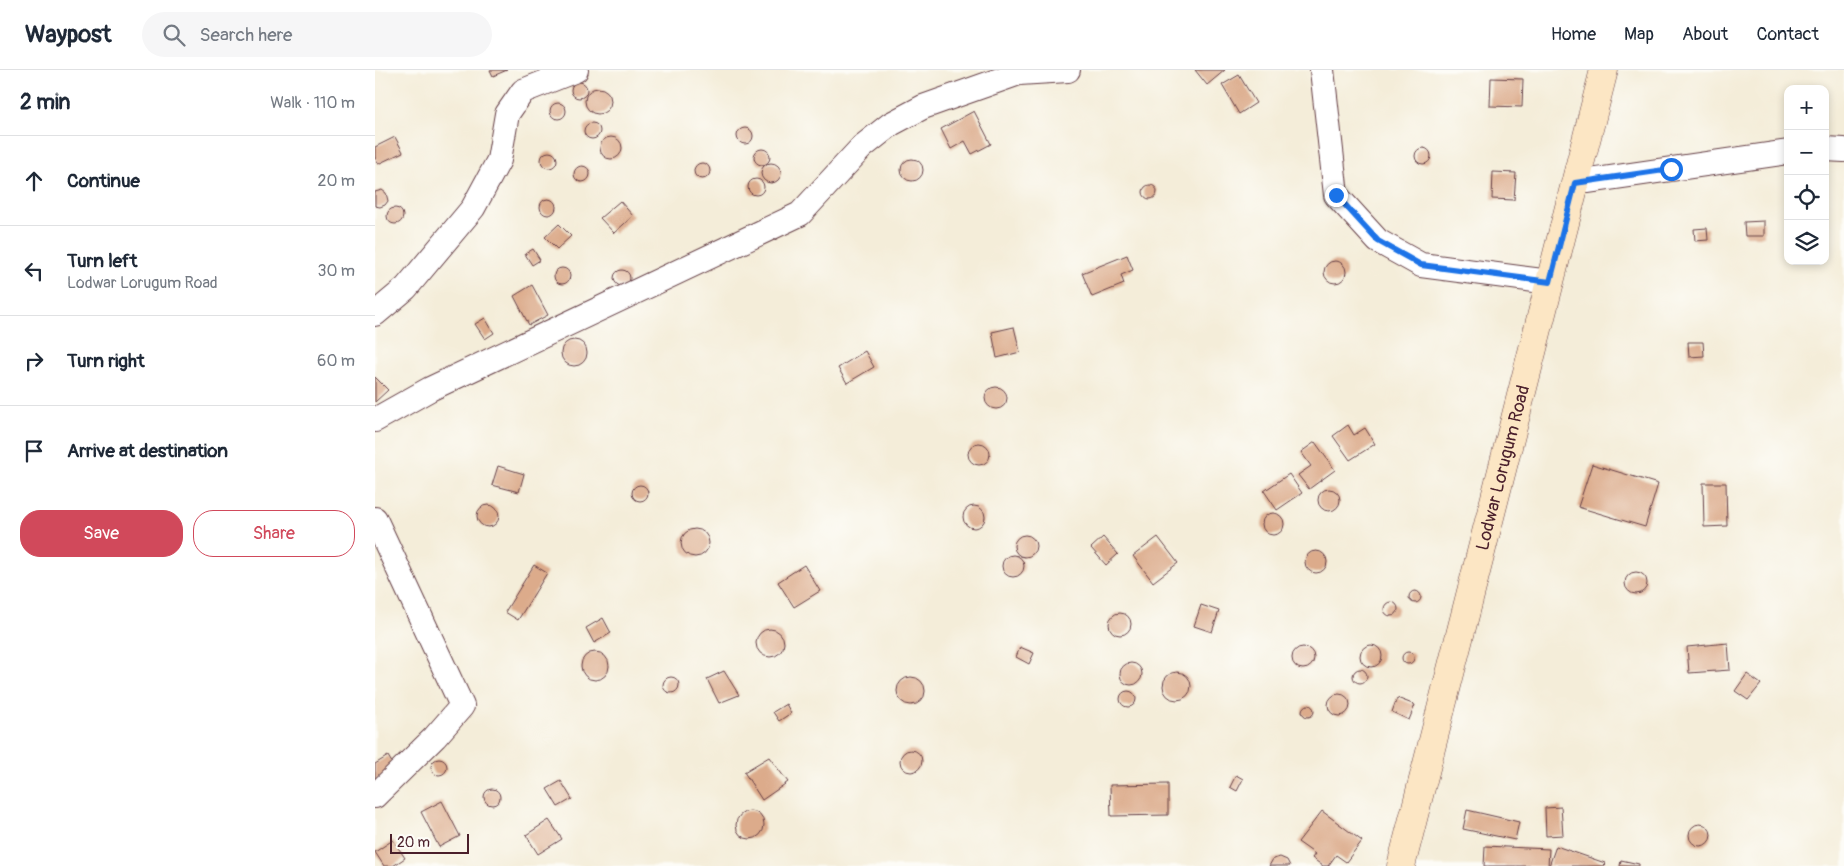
<!DOCTYPE html>
<meta charset="utf-8">
<style>
body{margin:0;font-family:Pangolin,sans-serif;background:#f6f6f7;color:#1f2937}
.controls{position:absolute;right:15px;top:15px;display:grid;overflow:hidden;border-radius:10px;box-shadow:0 2px 8px #0003}
.controls button{width:45px;height:45px;display:grid;place-items:center;padding:0;border:0;border-bottom:1px solid #e0e1e3;background:#fff;color:#1f2937;font:25px sans-serif}
.scale{position:absolute;left:15px;bottom:12px;width:79px;box-sizing:border-box;padding-left:5px;border:2px solid #4a1f2b;border-top:0;font-size:14px;line-height:18px;white-space:nowrap;color:#4a1f2b;-webkit-text-stroke:4px #fdfcf7;paint-order:stroke}
.stop{position:absolute;width:15px;height:15px;margin:-11px;border:4px solid #1a73e8;border-radius:50%;background:#fff}
.stop.end{background:#1a73e8;border-color:#fff;box-shadow:0 1px 5px #0008}
.list{margin:0;padding:0;list-style:none}
h2{display:flex;justify-content:space-between;align-items:center;height:65px;margin:0;padding:0 20px;font-size:21px}
h2 small{font-size:16px;font-weight:400;color:#747a83}
.list li{display:grid;grid-template-columns:32px 1fr auto;gap:15px;align-items:center;box-sizing:border-box;height:90px;padding:0 20px;border-top:1px solid #e0e1e3}
.list b{display:block;font-size:19px;white-space:nowrap}
.list p{margin:0;font-size:16px;white-space:nowrap;color:#747a83}
.list em{font-size:16px;font-style:normal;color:#747a83}
.actions{display:flex;gap:10px;padding:15px 20px}
.actions a{flex:1;padding:11px 0;border:1px solid #d1495b;border-radius:20px;text-align:center;font-size:18px;color:#d1495b}
.actions .main{background:#d1495b;color:#fff}
.icon{flex:none;width:28px;height:28px;fill:none;stroke:currentColor;stroke-width:2;stroke-linecap:round;stroke-linejoin:round}
.map{position:relative;flex:none;width:1469px;height:796px;overflow:hidden}
header{display:flex;align-items:center;gap:30px;box-sizing:border-box;height:70px;padding:0 25px;background:#fff;border-bottom:1px solid #e0e1e3}
header strong{font-size:24px}
nav{display:flex;gap:28px;margin-inline-start:auto;font-size:18px}
.search{width:350px;height:45px;background:#f6f6f7;display:flex;align-items:center;gap:12px;box-sizing:border-box;padding:0 18px;border-radius:28px;color:#747a83;font-size:19px}
main{display:flex}
aside{flex:1;background:#fff}
.map>svg:first-child{display:block}
</style>
<header>
<strong>Waypost</strong>
<div class="search"><svg class="icon" aria-label="search" viewBox="0 0 24 24"><circle cx="10" cy="10" r="6"/><path d="M15 15l6 6"/></svg>Search here</div>
<nav><a>Home</a><a>Map</a><a>About</a><a>Contact</a></nav>
</header>
<main>
<aside>
<h2>2 min<small>Walk · 110 m</small></h2>
<ul class="list">
<li><svg class="icon" aria-label="ahead" viewBox="0 0 24 24"><path d="M12 20V5M6 11l6-6 6 6"/></svg><div><b>Continue</b></div><em>20 m</em></li>
<li><svg class="icon" aria-label="left" viewBox="0 0 24 24"><path d="M17 20v-9H6M10 6l-5 5 5 5"/></svg><div><b>Turn left</b><p>Lodwar Lorugum Road</p></div><em>30 m</em></li>
<li><svg class="icon" aria-label="right" viewBox="0 0 24 24"><path d="M7 20v-9h11M14 6l5 5-5 5"/></svg><div><b>Turn right</b></div><em>60 m</em></li>
<li><svg class="icon" aria-label="arrive" viewBox="0 0 24 24"><path d="M6 21V4h12l-3 4 3 4H6"/></svg><div><b>Arrive at destination</b></div></li>
</ul>
<div class="actions"><a class="main">Save</a><a>Share</a></div>
</aside>
<div class="map">
<svg width="1469" height="796" viewBox="0 0 1469 796">
<rect width="100%" height="100%" fill="#fdfcf7"/>
<filter id="ink" filterUnits="userSpaceOnUse"><feTurbulence type="fractalNoise" baseFrequency=".02" numOctaves="2"/><feDisplacementMap in="SourceGraphic" scale="10" xChannelSelector="R" yChannelSelector="G"/><feConvolveMatrix kernelMatrix="1 2 1 2 8 2 1 2 1" color-interpolation-filters="sRGB"/></filter>
<filter id="wash" filterUnits="userSpaceOnUse"><feTurbulence type="fractalNoise" baseFrequency=".0096" numOctaves="4" result="noise"/><feDisplacementMap in="SourceGraphic" scale="20" xChannelSelector="R" yChannelSelector="G"/><feGaussianBlur stdDeviation="1.12" result="paint"/><feColorMatrix in="noise" values="0 0 0 0 0 0 0 0 0 0 0 0 0 0 0 0 0 1.4 0 .05"/><feComposite in="paint" operator="in"/></filter>
<g filter="url(#wash)">
<rect width="100%" height="100%" fill="#f4edd9"/>
<g id="blocks">
<!-- building -->
<path fill="#dcab8b" d="M115,0H132L118,6Z
M820,0H850L832,15Z
M864,5L881,33L864,44L847,15Z
M1116,8L1148,9L1147,37L1115,36Z
M196 20a8 8 0 1 1 16 0a8 8 0 1 1-16 0Z
M210 31a13 13 0 1 1 26 0a13 13 0 1 1-26 0Z
M175 41a8 8 0 1 1 16 0a8 8 0 1 1-16 0Z
M599,41L616,74L597,84L590,71L576,79L566,59Z
M209 61a8 8 0 1 1 16 0a8 8 0 1 1-16 0Z
M362 66a8 8 0 1 1 16 0a8 8 0 1 1-16 0Z
M20,67L28,82L3,94L0,87V77Z
M225 78a11 11 0 1 1 22 0a11 11 0 1 1-22 0Z
M1040 86a8 8 0 1 1 16 0a8 8 0 1 1-16 0Z
M379 87a8 8 0 1 1 16 0a8 8 0 1 1-16 0Z
M166 90a8 8 0 1 1 16 0a8 8 0 1 1-16 0Z
M526 100a11 11 0 1 1 22 0a11 11 0 1 1-22 0Z
M319 101a8 8 0 1 1 16 0a8 8 0 1 1-16 0Z
M386 103a10 10 0 1 1 20 0a10 10 0 1 1-20 0Z
M199 104a8 8 0 1 1 16 0a8 8 0 1 1-16 0Z
M1118,102L1141,103L1139,130L1117,129Z
M373 117a8 8 0 1 1 16 0a8 8 0 1 1-16 0Z
M768 122a7 7 0 1 1 14 0a7 7 0 1 1-14 0Z
M7,120L11,123L13,131L10,135L5,137L0,136V122Z
M165 137a8 8 0 1 1 16 0a8 8 0 1 1-16 0Z
M245,131L258,146L239,163L225,148Z
M12 146a8 8 0 1 1 16 0a8 8 0 1 1-16 0Z
M1389,151V166H1370L1369,152Z
M184,154L196,166L182,179L170,167Z
M1332,158L1333,170L1320,171L1319,159Z
M158,179L165,190L157,195L150,184Z
M752,185L758,200L746,205L749,214L717,227L707,203Z
M949 202a11 11 0 1 1 22 0a11 11 0 1 1-22 0Z
M179 206a8 8 0 1 1 16 0a8 8 0 1 1-16 0Z
M239 208a8 8 0 1 1 16 0a8 8 0 1 1-16 0Z
M157,215L173,245L154,255L139,226Z
M110,248L119,263L110,269L100,254Z
M639,257L645,282L622,288L617,262Z
M186 283a13 13 0 1 1 26 0a13 13 0 1 1-26 0Z
M1313,272H1328L1329,286L1314,287Z
M490,281L499,297L472,313L463,298Z
M0,307L13,320L0,332Z
M610 328a11 11 0 1 1 22 0a11 11 0 1 1-22 0Z
M973,355L979,365L990,358L1000,374L975,390L958,366Z
M940,372L960,400L934,419L923,405L936,396L926,382Z
M593 384a11 11 0 1 1 22 0a11 11 0 1 1-22 0Z
M1217,394L1283,414L1270,457L1203,437Z
M123,396L149,404L144,422L117,415Z
M914,404L927,423L902,440L889,421Z
M1328,413H1351L1352,456L1329,457Z
M257 423a8 8 0 1 1 16 0a8 8 0 1 1-16 0Z
M943 430a11 11 0 1 1 22 0a11 11 0 1 1-22 0Z
M102 446a11 11 0 1 1 22 0a11 11 0 1 1-22 0Z
M588 447a11 11 0 1 1 22 0a11 11 0 1 1-22 0Z
M887 454a11 11 0 1 1 22 0a11 11 0 1 1-22 0Z
M306 473a14 14 0 1 1 28 0a14 14 0 1 1-28 0Z
M639 476a11 11 0 1 1 22 0a11 11 0 1 1-22 0Z
M728,467L743,484L731,495L716,478Z
M783,467L803,493L778,512L758,486Z
M930 492a11 11 0 1 1 22 0a11 11 0 1 1-22 0Z
M627 496a11 11 0 1 1 22 0a11 11 0 1 1-22 0Z
M159,495L172,503L143,550L130,542Z
M429,495L445,521L419,537L403,512Z
M1250 513a11 11 0 1 1 22 0a11 11 0 1 1-22 0Z
M1034 527a6 6 0 1 1 12 0a6 6 0 1 1-12 0Z
M1009 539a7 7 0 1 1 14 0a7 7 0 1 1-14 0Z
M826,535L844,541L837,562L819,556Z
M734 554a11 11 0 1 1 22 0a11 11 0 1 1-22 0Z
M228,548L236,563L219,573L211,558Z
M381 573a14 14 0 1 1 28 0a14 14 0 1 1-28 0Z
M1353,573L1355,600L1314,603L1312,577Z
M985 586a11 11 0 1 1 22 0a11 11 0 1 1-22 0Z
M645,577L659,583L654,594L641,587Z
M917 588a11 11 0 1 1 22 0a11 11 0 1 1-22 0Z
M1027 588a6 6 0 1 1 12 0a6 6 0 1 1-12 0Z
M206 596a14 14 0 1 1 28 0a14 14 0 1 1-28 0Z
M745 604a11 11 0 1 1 22 0a11 11 0 1 1-22 0Z
M978 606a7 7 0 1 1 14 0a7 7 0 1 1-14 0Z
M349,601L364,625L344,633L332,609Z
M788 616a14 14 0 1 1 28 0a14 14 0 1 1-28 0Z
M1372,604L1386,614L1373,630L1360,621Z
M522 621a14 14 0 1 1 28 0a14 14 0 1 1-28 0Z
M288 615a8 8 0 1 1 16 0a8 8 0 1 1-16 0Z
M745 629a8 8 0 1 1 16 0a8 8 0 1 1-16 0Z
M953 635a11 11 0 1 1 22 0a11 11 0 1 1-22 0Z
M1022,628L1040,635L1034,650L1017,642Z
M411,634L416,643L404,651L398,642Z
M927 641a6 6 0 1 1 12 0a6 6 0 1 1-12 0Z
M525 691a11 11 0 1 1 22 0a11 11 0 1 1-22 0Z
M13,686L20,698L0,710V694Z
M394,687L413,712L387,730L369,702Z
M56 697a8 8 0 1 1 16 0a8 8 0 1 1-16 0Z
M861,705L868,709L862,721L855,717Z
M186,711L197,729L183,737L172,719Z
M793,714V745L736,746L735,715Z
M109 727a8 8 0 1 1 16 0a8 8 0 1 1-16 0Z
M67,731L85,766L64,777L46,742Z
M1186,737L1188,765L1171,766L1170,738Z
M1092,740L1144,752L1140,770L1088,759Z
M361 755a14 14 0 1 1 28 0a14 14 0 1 1-28 0Z
M947,741L987,771L971,792L961,785L953,796H948L937,788L940,784L923,772Z
M174,750L187,769L163,784L151,765Z
M1314 765a11 11 0 1 1 22 0a11 11 0 1 1-22 0Z
M18,770L30,788L18,796H9L0,782Z
M1110,776L1174,779L1173,796H1109Z
M1181,776L1230,793L1229,796H1174Z
M905,787L912,790L915,796H894L898,789Z
M1246,790L1264,794V796H1245Z"/>
</g>
</g>
<g filter="url(#ink)">
<use href="#blocks" fill-opacity="0" stroke="#643e45" stroke-width="1"/>
<g fill="none" stroke-linecap="round" stroke-linejoin="round">
<defs>
<path id="street" d="M947,0L961,125L1003,171L1046,195L1175,212
M1450,79L1469,80
M1200,113L1413,82
M0,244L31,218L98,138L124,90L132,44L148,21L201,0
M0,350L55,319L425,144L487,77L516,54L548,37L644,3L693,0
M0,449L87,636L60,667L0,726"/>
<g id="secondary">
<path id="s1" d="M1026,796L1229,0"/>
</g>
</defs>
<!-- street casing -->
<use href="#street" stroke="#643e45" stroke-width="26"/>
<!-- secondary casing -->
<use href="#secondary" stroke="#643e45" stroke-width="29"/>
<!-- street -->
<use href="#street" stroke="#fff" stroke-width="24"/>
<!-- secondary -->
<use href="#secondary" stroke="#fce6c4" stroke-width="28"/>
</g>
</g>
<g fill="none" stroke-linecap="round" stroke-linejoin="round" filter="url(#ink)">
<!-- route -->
<path stroke="#1a73e8" stroke-width="6" d="M961,125L1003,171L1046,195L1175,212L1200,113L1296,99"/>
</g>
<g text-anchor="middle" stroke-width="4" stroke-linejoin="round" paint-order="stroke">
<!-- street labels -->
<g font-size="18" fill="#4a1f2b" stroke="#fdfcf7">
<text dy="6" stroke="none"><textPath href="#s1" startOffset="411">Lodwar Lorugum Road</textPath></text>
</g>
</g>
</svg>
<div class="controls">
<button>+</button>
<button>−</button>
<button><svg class="icon" aria-label="locate" viewBox="0 0 24 24"><circle cx="12" cy="12" r="6"/><path d="M12 2v4M12 18v4M2 12h4M18 12h4"/></svg></button>
<button><svg class="icon" aria-label="layers" viewBox="0 0 24 24"><path d="M12 4l9 5-9 5-9-5zM3 14l9 5 9-5"/></svg></button>
</div>
<div class="scale">20 m</div>
<div class="stop" style="left:1296px;top:99px"></div>
<div class="stop end" style="left:961px;top:125px"></div>
</div>
</main>
